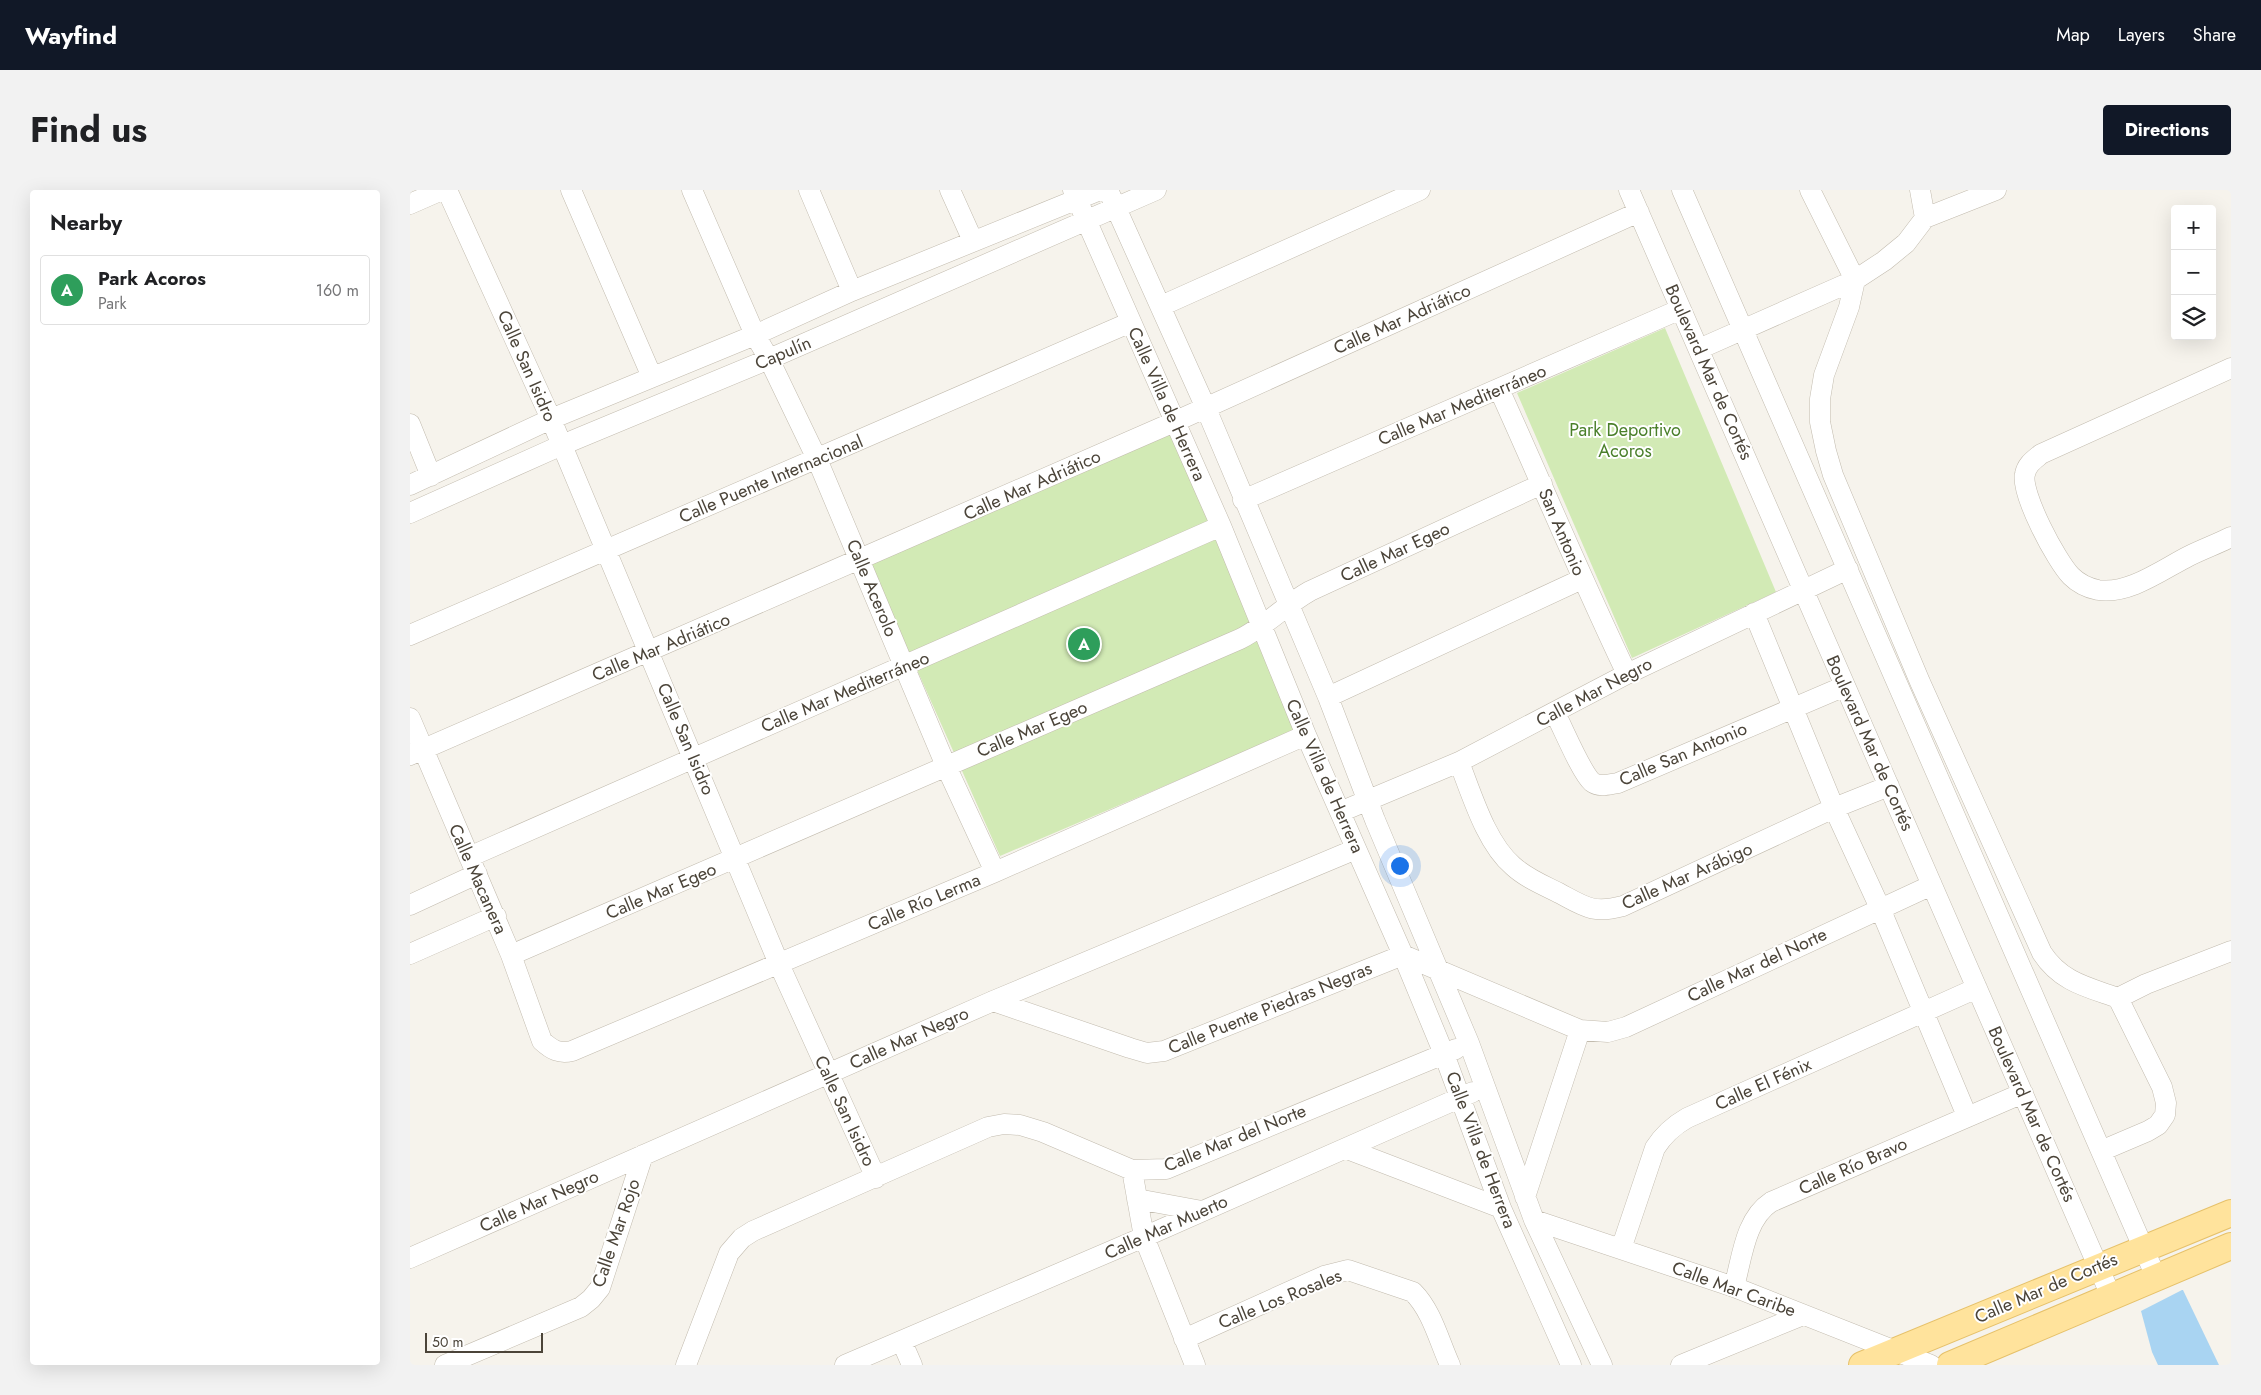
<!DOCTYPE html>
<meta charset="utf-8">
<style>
body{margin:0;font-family:Jost,sans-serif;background:#f2f2f2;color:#202124}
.controls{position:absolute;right:15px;top:15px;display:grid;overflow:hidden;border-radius:5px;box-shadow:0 5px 20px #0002}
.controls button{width:45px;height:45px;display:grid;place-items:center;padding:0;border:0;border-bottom:1px solid #e0e0e0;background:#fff;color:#202124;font:25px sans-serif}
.scale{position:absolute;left:15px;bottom:12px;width:118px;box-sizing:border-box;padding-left:5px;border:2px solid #4b4439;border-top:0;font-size:14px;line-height:18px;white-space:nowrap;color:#4b4439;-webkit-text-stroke:4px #fff;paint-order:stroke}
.you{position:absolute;left:989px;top:675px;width:18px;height:18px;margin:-12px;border:4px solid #fff;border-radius:50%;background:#1a73e8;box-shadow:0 0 0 8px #1a73e833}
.badge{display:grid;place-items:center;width:32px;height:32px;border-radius:50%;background:#111827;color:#fff;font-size:16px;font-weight:700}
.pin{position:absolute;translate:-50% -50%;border:2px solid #fff;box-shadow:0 1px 5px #0006}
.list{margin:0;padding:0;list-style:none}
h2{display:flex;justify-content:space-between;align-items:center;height:65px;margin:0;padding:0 20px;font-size:21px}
h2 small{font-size:16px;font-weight:400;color:#757577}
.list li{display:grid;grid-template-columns:32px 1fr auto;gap:15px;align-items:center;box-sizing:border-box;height:70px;margin:0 10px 10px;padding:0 10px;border:1px solid #e0e0e0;border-radius:5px}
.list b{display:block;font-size:19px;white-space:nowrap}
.list p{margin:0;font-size:16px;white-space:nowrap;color:#757577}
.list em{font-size:16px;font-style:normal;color:#757577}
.icon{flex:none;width:28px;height:28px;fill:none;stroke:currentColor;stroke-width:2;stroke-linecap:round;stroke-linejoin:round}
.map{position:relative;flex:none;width:1821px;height:1175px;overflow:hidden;border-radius:5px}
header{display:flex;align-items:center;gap:30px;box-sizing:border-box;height:70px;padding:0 25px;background:#111827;color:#fff}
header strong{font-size:24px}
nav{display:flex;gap:28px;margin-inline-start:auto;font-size:18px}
.intro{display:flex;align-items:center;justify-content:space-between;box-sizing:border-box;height:120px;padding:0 30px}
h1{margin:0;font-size:35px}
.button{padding:12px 22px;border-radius:5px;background:#111827;color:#fff;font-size:18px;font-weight:700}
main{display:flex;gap:30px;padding:0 30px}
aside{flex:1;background:#fff;border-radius:5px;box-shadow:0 5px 20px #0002}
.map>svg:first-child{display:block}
</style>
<header>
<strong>Wayfind</strong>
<nav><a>Map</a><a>Layers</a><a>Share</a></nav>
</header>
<div class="intro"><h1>Find us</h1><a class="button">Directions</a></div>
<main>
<aside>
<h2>Nearby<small></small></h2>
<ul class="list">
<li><span class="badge" style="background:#2e9e5b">A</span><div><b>Park Acoros</b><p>Park</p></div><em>160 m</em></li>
</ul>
</aside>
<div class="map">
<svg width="1821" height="1175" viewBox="0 0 1821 1175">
<rect width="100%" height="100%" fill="#f6f3ec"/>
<!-- green -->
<path fill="#d2eab5" d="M1255,138L1366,402L1222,468L1107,203Z
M761,242L888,539L590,666L458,370Z"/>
<!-- water -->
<path fill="#a9d4f2" d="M1772,1100H1773L1809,1175H1748L1742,1162L1731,1121Z"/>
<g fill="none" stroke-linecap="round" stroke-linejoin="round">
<defs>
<path id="minor" d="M37,0L141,229L369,774L466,988
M161,0L242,187
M282,0L345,145L359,169L407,269L536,576L585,682
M399,0L442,101
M540,0L563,51
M663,0L811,336L896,545L993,765L1034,864L1091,1018L1161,1175
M698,0L795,216L918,507L965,630L1059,853L1124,1030L1192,1175
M1219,0L1701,1106
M1272,0L1746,1087
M1400,0L1445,90L1439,117L1414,185L1410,209V232L1416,261L1423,285L1510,492L1632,763C1651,792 1677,797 1708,808
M0,14L32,0
M1515,28L1586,0
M751,116L1010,0
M1289,159L1445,90L1474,71L1496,53L1515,28L1510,0
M1821,178L1631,264C1624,270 1617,274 1615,284C1610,303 1647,372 1661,386C1668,393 1678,398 1688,400C1719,405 1753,379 1779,366C1793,359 1807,354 1821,347
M1089,199C1132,294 1172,390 1217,484
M0,234L21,286
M0,295L141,229L345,145L442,101L690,0
M833,310L1271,119
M0,323L152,255L359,169L746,0
M1344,423L1424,618L1470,718L1557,926
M0,445L721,132
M918,507L1172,389
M1145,523C1153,538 1171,582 1182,592C1190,598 1200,594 1208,593L1435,496
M0,528L101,765L132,851C142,860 149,864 162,861L585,682L896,545
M0,565L764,232L1229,22
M1049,572C1062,605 1076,653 1103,676C1116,688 1133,695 1149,703C1175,717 1183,724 1213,716L1424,618L1479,596
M930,622L1049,572L1217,484L1438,379
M59,667L811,336
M0,715L67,684
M0,764L86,726
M101,765L830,449C856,436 875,415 900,401L1132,294
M583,811L720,858L737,863L754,861L993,765L1170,840L1198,842L1216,837L1522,695
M937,959L1091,1018
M1691,961L1738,941L1748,935L1755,925L1756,913L1752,897L1708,808L1736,794L1821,761
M722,980L734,1047L785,1175
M1115,1007L1170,840
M727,1009L792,1021
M1124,1030L1324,1097L1521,1175
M1211,1059L1245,958C1254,944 1263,936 1277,928L1567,798
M0,1068L583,811L946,659
M1324,1097C1332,1068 1335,1029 1361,1012L1613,903
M774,1149L914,1086L938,1080L1003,1102C1022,1121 1029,1151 1040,1175
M492,1152L502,1175
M35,1175L171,1117L181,1109L190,1098L233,965
M276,1175L319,1063L332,1048L343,1041L578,937L594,934L610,935L633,942L722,980L756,979L1046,859
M435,1175L734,1047L1063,902
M1271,1175L1393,1125"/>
<path id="major" d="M1452,1175L1821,1023
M1540,1175L1821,1056"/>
</defs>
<!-- minor casing -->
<use href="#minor" stroke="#c2bbae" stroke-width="21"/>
<!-- major casing -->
<use href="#major" stroke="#e6c16a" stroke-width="28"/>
<!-- minor -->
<use href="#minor" stroke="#fff" stroke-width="20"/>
<!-- major -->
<use href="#major" stroke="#ffe39c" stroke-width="26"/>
</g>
<g text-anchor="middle" stroke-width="4" stroke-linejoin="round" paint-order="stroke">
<!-- street labels -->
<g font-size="18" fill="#4b4439" stroke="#fff">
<text transform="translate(992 129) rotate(-24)" y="6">Calle Mar Adriático</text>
<text transform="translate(373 163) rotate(-23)" y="6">Capulín</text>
<text transform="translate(117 176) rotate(66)" y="6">Calle San Isidro</text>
<text transform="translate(1299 182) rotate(66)" y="6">Boulevard Mar de Cortés</text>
<text transform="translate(757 214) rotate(66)" y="6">Calle Villa de Herrera</text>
<text transform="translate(1052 215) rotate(-23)" y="6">Calle Mar Mediterráneo</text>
<text transform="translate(361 289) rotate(-23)" y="6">Calle Puente Internacional</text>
<text transform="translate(622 295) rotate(-24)" y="6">Calle Mar Adriático</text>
<text transform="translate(1152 342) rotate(67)" y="6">San Antonio</text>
<text transform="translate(985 362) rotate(-25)" y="6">Calle Mar Egeo</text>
<text transform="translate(462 398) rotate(67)" y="6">Calle Acerolo</text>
<text transform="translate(251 457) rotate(-23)" y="6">Calle Mar Adriático</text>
<text transform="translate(435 502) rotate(-23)" y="6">Calle Mar Mediterráneo</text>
<text transform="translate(1184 502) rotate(-28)" y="6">Calle Mar Negro</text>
<text transform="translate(622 539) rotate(-23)" y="6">Calle Mar Egeo</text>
<text transform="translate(276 549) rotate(67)" y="6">Calle San Isidro</text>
<text transform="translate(1460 553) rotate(66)" y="6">Boulevard Mar de Cortés</text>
<text transform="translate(1273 564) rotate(-23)" y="6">Calle San Antonio</text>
<text transform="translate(915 586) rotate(66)" y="6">Calle Villa de Herrera</text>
<text transform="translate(1277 686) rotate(-24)" y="6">Calle Mar Arábigo</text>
<text transform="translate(68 689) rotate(66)" y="6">Calle Macanera</text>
<text transform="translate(251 701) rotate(-23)" y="6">Calle Mar Egeo</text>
<text transform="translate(514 712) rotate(-23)" y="6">Calle Río Lerma</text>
<text transform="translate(1347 775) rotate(-25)" y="6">Calle Mar del Norte</text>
<text transform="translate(860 818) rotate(-22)" y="6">Calle Puente Piedras Negras</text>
<text transform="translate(499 848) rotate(-24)" y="6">Calle Mar Negro</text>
<text transform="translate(1353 894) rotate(-24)" y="6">Calle El Fénix</text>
<text transform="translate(435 921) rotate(65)" y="6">Calle San Isidro</text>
<text transform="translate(1622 924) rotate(66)" y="6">Boulevard Mar de Cortés</text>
<text transform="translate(825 948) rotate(-22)" y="6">Calle Mar del Norte</text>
<text transform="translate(1071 960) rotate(69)" y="6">Calle Villa de Herrera</text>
<text transform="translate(1443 976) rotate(-24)" y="6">Calle Río Bravo</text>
<text transform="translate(129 1011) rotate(-24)" y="6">Calle Mar Negro</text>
<text transform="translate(756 1037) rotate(-24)" y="6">Calle Mar Muerto</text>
<text transform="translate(206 1043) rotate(-71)" y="6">Calle Mar Rojo</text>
<text transform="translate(1636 1098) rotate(-23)" y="6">Calle Mar de Cortés</text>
<text transform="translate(1324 1099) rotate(20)" y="6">Calle Mar Caribe</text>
<text transform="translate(870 1109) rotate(-22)" y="6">Calle Los Rosales</text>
</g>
<!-- park labels -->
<g font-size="18" fill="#4a7f2a" stroke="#fff">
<text x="1215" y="246">Park Deportivo<tspan x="1215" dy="21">Acoros</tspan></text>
</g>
</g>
</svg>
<div class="controls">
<button>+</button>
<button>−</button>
<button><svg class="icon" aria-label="layers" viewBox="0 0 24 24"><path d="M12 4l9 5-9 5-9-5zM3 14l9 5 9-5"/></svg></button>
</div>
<div class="scale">50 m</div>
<div class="you"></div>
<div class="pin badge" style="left:674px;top:454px;background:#2e9e5b">A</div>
</div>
</main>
